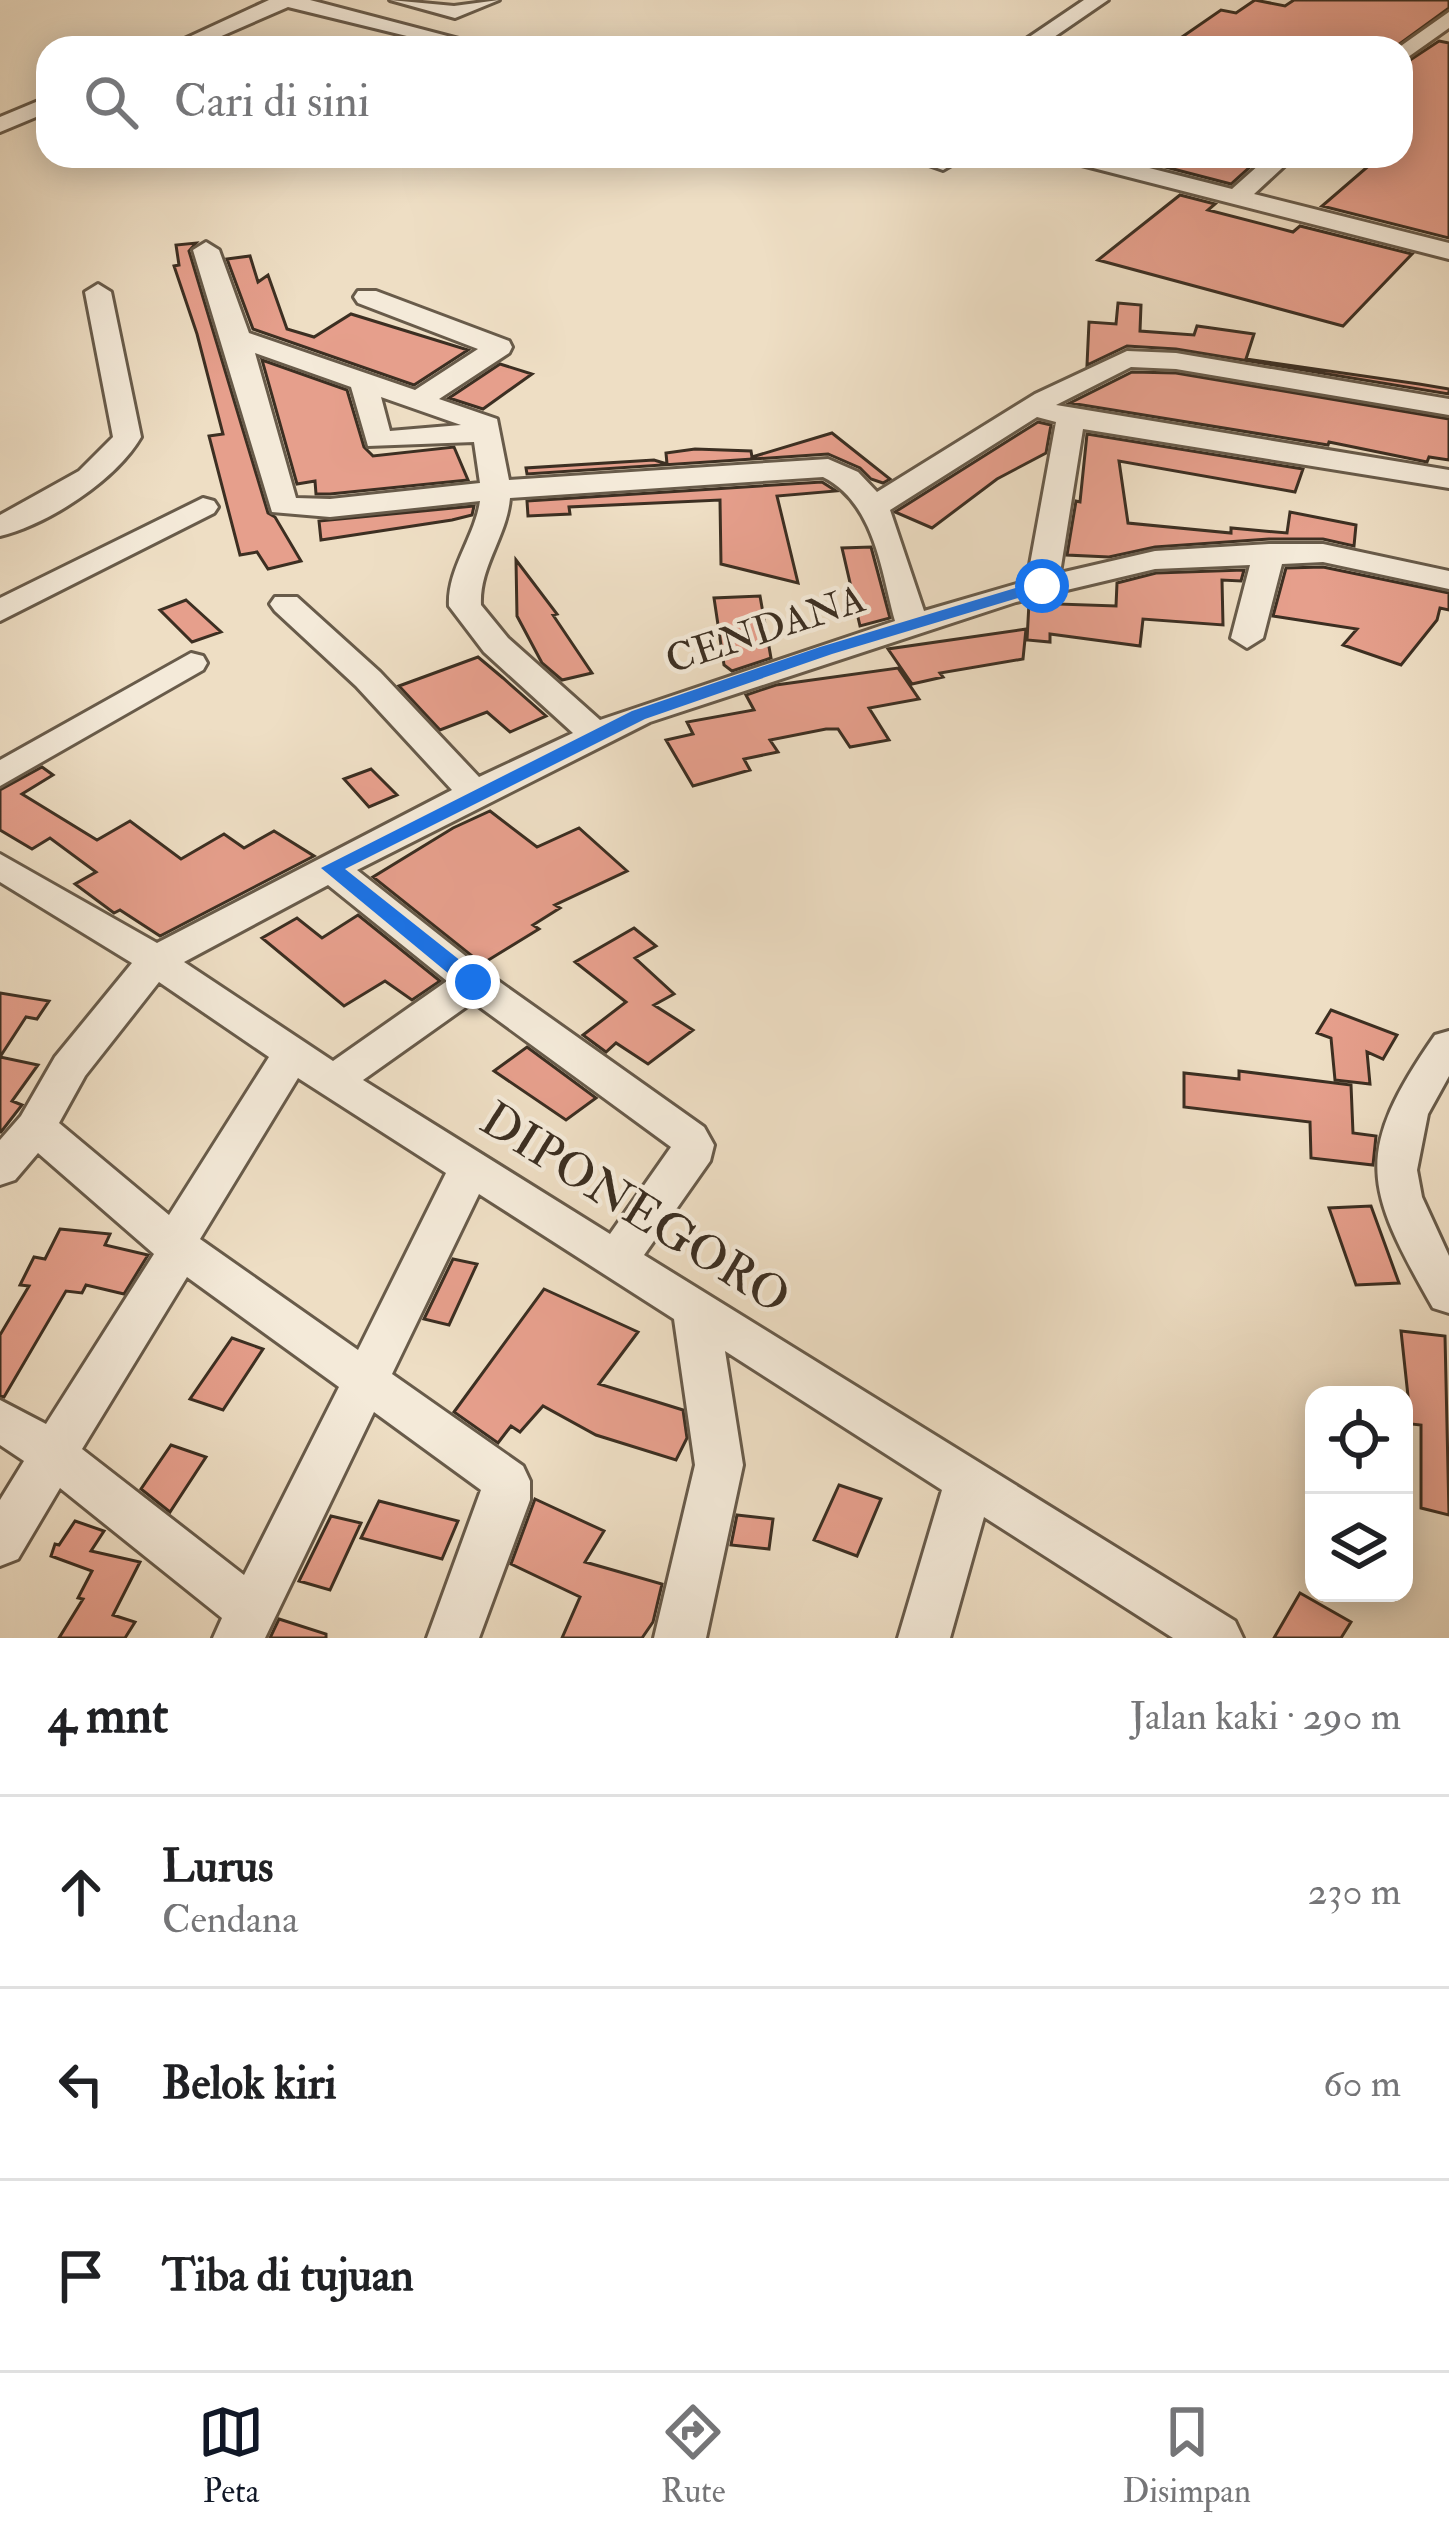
<!DOCTYPE html>
<html lang="id">
<meta charset="utf-8">
<style>
body{margin:0;font-family:"IM FELL Double Pica",serif;background:#f2f2f2;color:#202124}
.controls{position:absolute;right:36px;bottom:36px;display:grid;overflow:hidden;border-radius:24px;box-shadow:0 6px 30px #0003}
.controls button{width:108px;height:108px;display:grid;place-items:center;padding:0;border:0;border-bottom:3px solid #e0e0e0;background:#fff;color:#202124;font:60px sans-serif}
.stop{position:absolute;width:36px;height:36px;margin:-27px;border:9px solid #1a73e8;border-radius:50%;background:#fff}
.stop.end{background:#1a73e8;border-color:#fff;box-shadow:0 3px 12px #0008}
.list{margin:0;padding:0;list-style:none}
h2{display:flex;justify-content:space-between;align-items:center;height:156px;margin:0;padding:0 48px;font-size:51px}
h2 small{font-size:39px;font-weight:400;color:#757577}
.list li{display:grid;grid-template-columns:78px 1fr auto;gap:36px;align-items:center;box-sizing:border-box;height:192px;padding:0 48px;border-top:3px solid #e0e0e0}
.list b{display:block;font-size:45px;white-space:nowrap}
.list p{margin:0;font-size:39px;white-space:nowrap;color:#757577}
.list em{font-size:39px;font-style:normal;color:#757577}
.icon{flex:none;width:66px;height:66px;fill:none;stroke:currentColor;stroke-width:2;stroke-linecap:round;stroke-linejoin:round}
.map{position:relative;flex:none;width:1449px;height:1638px;overflow:hidden}
.search{position:absolute;background:#fff;box-shadow:0 6px 30px #0003;left:36px;right:36px;top:36px;height:132px;display:flex;align-items:center;gap:30px;box-sizing:border-box;padding:0 42px;border-radius:36px;color:#757577;font-size:45px}
.sheet{height:732px;background:#fff}
nav{display:flex;justify-content:space-around;align-items:center;box-sizing:border-box;height:168px;border-top:3px solid #e0e0e0;background:#fff;font-size:33px;color:#757577}
nav a{display:grid;justify-items:center;gap:6px}
nav .on{color:#111827}
.map>svg:first-child{display:block}
</style>
<div class="map">
<svg width="1449" height="1638" viewBox="0 0 1449 1638">
<rect width="100%" height="100%" fill="#eedec4"/>
<filter id="stains"><feTurbulence type="fractalNoise" baseFrequency=".00167" numOctaves="4"/><feColorMatrix values="0 0 0 0 .2 0 0 0 0 .09 0 0 0 0 .02 0 0 0 .5 -.17"/></filter>
<radialGradient id="worn" r=".72"><stop offset=".6" stop-color="#630" stop-opacity="0"/><stop offset="1" stop-color="#630" stop-opacity=".3"/></radialGradient>
<!-- building -->
<path fill="#e69f8c" stroke="#3c2f22" stroke-width="3" d="M1255,0L1285,6L1294,0H1449V8L1394,48H1166L1221,10L1236,13Z
M1439,41L1449,43V238L1322,206L1380,156H1401V66Z
M1123,156H1262L1231,184Z
M1180,195L1215,204L1208,210L1293,232L1300,226L1412,254L1343,326L1098,260Z
M196,243L189,251L268,513L275,517L301,561L268,569L257,552L240,555L209,436L223,434L197,334L174,266L179,265L176,245Z
M250,256L258,282L268,275L287,329L314,337L351,314L468,350L414,385L253,329L227,259Z
M1118,303L1141,305L1140,331L1194,335L1197,326L1254,334L1246,359L1419,384L1449,389V394L1176,349L1127,346L1087,365L1089,322L1116,324Z
M262,360L347,390L364,447L373,456L454,447L468,480L330,494H316L315,481L297,484Z
M500,364L532,374L483,409L449,398Z
M1132,372L1176,373L1449,419V460L1429,457L1427,462L1329,442L1328,445L1070,403Z
M1038,422L1051,425L1046,453L997,479L932,528L895,512Z
M832,433L890,479L883,483L871,479L860,468L828,454L527,474L526,468L654,460L667,464L666,453L695,449L751,451L752,457Z
M1087,434L1303,469L1295,492L1119,461L1128,523L1231,533V528L1287,533L1290,512L1356,525L1354,546L1323,539H1269L1155,547L1109,557L1067,555L1076,501L1080,502Z
M822,482L836,491L777,496L798,583L721,564L720,500L569,507L570,514L528,516L527,501Z
M474,506L472,515L452,520L321,540L319,521Z
M871,547L890,618L860,626L842,548Z
M516,560L557,614L553,615L592,673L562,680L542,663L517,616Z
M1323,567L1449,593V610L1440,608L1437,620L1401,665L1343,645L1357,629L1273,616L1286,568Z
M1244,570L1241,581L1222,580L1223,625L1143,619L1140,646L1050,634V642L1027,640L1029,603L1116,606L1117,583L1156,573Z
M760,596L771,658L732,671L724,665L714,598Z
M186,600L221,632L192,642L160,610Z
M1026,629L1023,659L940,673L943,677L912,684L888,649Z
M478,657L503,678L546,716L510,732L487,712L440,730L399,686Z
M898,668L919,699L869,708L889,740L850,747L838,729H826L770,740L778,752L744,759L750,770L693,786L666,740L693,734L687,722L754,710L746,695L776,685Z
M42,767L53,775L22,794L97,840L130,821L181,859L224,834L244,848L274,831L314,856L160,936L120,910L114,913L75,884L96,872L50,838L32,849L0,830V790Z
M371,769L397,795L369,807L344,779Z
M490,811L537,847L579,828L627,871L555,905L560,908L533,925L539,929L482,964L373,877L453,828Z
M358,915L440,981L412,1000L385,981L344,1006L262,938L297,918L322,938Z
M634,928L656,946L635,958L674,994L654,1005L693,1030L648,1064L616,1043L606,1052L583,1035L626,1002L575,962Z
M0,993L49,1001L37,1019L26,1017L0,1057L38,1065L12,1101L22,1105L1,1132H0Z
M1331,1010L1397,1035L1383,1059L1367,1052L1370,1084L1335,1080L1331,1038L1317,1033Z
M527,1047L596,1098L566,1120L494,1071Z
M1239,1071L1351,1085L1353,1133L1376,1136L1373,1165L1311,1158L1310,1122L1184,1107V1073L1239,1079Z
M1371,1206L1399,1283L1356,1285L1329,1208Z
M60,1229L110,1234L105,1245L148,1255L124,1294L86,1285L82,1293L66,1291L4,1397L0,1396V1335L29,1286L20,1285L34,1257L45,1259Z
M453,1259L477,1264L449,1325L424,1319Z
M544,1289L638,1332L599,1384L683,1410L687,1438L676,1460L596,1435L543,1406L520,1432L511,1426L498,1443L454,1412Z
M1401,1331L1445,1336L1449,1515L1421,1508V1425L1411,1424Z
M232,1338L263,1349L223,1410L190,1399Z
M171,1445L206,1457L170,1512L141,1489Z
M839,1485L881,1499L857,1556L814,1540Z
M535,1499L604,1531L585,1562L662,1584L653,1622L642,1638H562L580,1597L511,1564Z
M379,1501L458,1521L442,1559L361,1538Z
M737,1515L773,1519L769,1549L731,1545Z
M331,1516L361,1523L330,1590L299,1581Z
M75,1521L104,1531L91,1551L140,1562L113,1615L135,1622L125,1638H59L83,1599L78,1598L92,1571L51,1556L55,1544L59,1545Z
M1300,1593L1351,1622L1341,1638H1274Z
M279,1619L326,1634V1638H270Z"/>
<g fill="none" stroke-linecap="round" stroke-linejoin="round">
<defs>
<path id="minor" d="M269,0H310L493,48H456L288,7L194,48H165Z
M390,0L454,6L499,0L455,18Z
M1084,0H1108L1038,48H1013Z
M1449,12V28L1401,62L1398,48Z
M48,97V112L0,132V117Z
M903,156H943L955,163L943,170Z
M1062,156H1102L1232,189L1269,156H1295L1254,194L1449,243V259L1066,161Z
M206,242L219,250L249,333L415,390L478,349L358,303L354,297L358,291H376L509,341L512,347L509,353L439,399L497,419L509,480L828,459L858,472L877,492L1035,394L1127,351L1176,353L1449,399V415L1176,369L1131,367L1056,405L1449,470V488L1083,429L1060,573L1155,551L1269,544H1323L1449,571V589L1323,562L1282,564L1263,638L1247,648L1231,638L1250,565L1155,569L1016,602L650,722L357,870L487,973L704,1127L714,1145L710,1161L644,1255L1235,1621L1243,1638H1173L984,1517L950,1638H898L942,1490L725,1351L743,1465L706,1638H654L695,1465L674,1319L479,1194L392,1374L523,1466L530,1481V1500L479,1638H427L481,1490L374,1412L265,1638H213L222,1618L60,1488L18,1559L0,1566V1500L24,1461L0,1445V1400L46,1424L154,1254L38,1153L15,1180L0,1185V1140L21,1116L55,1057L132,963L0,882V854L157,943L452,790L356,686L275,611L270,604L275,597H297L380,672L479,777L573,733L484,652L449,606C447,569 475,537 480,501L330,517L272,512L193,250ZM255,353L351,387L368,446L474,442L480,483L330,499L296,498ZM381,397L461,425L390,431ZM1037,417L1056,422L1027,581L924,611L890,510ZM823,477C875,503 881,571 895,621L600,720L508,638L481,605C479,567 507,536 510,498ZM328,885L447,981L333,1061L184,962ZM159,982L269,1057L169,1215L59,1123L85,1076ZM473,1002L671,1147L610,1234L363,1080ZM298,1078L446,1173L358,1350L200,1239ZM187,1277L339,1387L244,1575L82,1449Z
M98,284L111,292L141,437C116,480 49,524 0,536V515L79,471L113,437L85,292Z
M203,498L214,501L218,507L214,513L0,621V598Z
M191,653L203,656L207,663L203,670L0,786V760Z
M1449,1031V1076L1428,1114L1417,1170L1422,1197L1449,1256V1313L1433,1308C1364,1187 1353,1153 1435,1035Z"/>
</defs>
<!-- minor casing -->
<use href="#minor" stroke="#685b4a" stroke-width="6"/>
<!-- minor -->
<use href="#minor" fill="#f4ead9" fill-rule="evenodd"/>
</g>
<!-- route -->
<path fill="#1a73e8" d="M1042,580L1048,582V589L832,654L645,719L345,869L481,977V988H466L321,868L632,711L820,647Z"/>
<g text-anchor="middle" stroke-width="9" stroke-linejoin="round" paint-order="stroke">
<!-- street labels -->
<g font-size="39" fill="#3c2f22" stroke="#f4ead9">
<text transform="translate(765 628) rotate(-18)" y="14">CENDANA</text>
</g>
<!-- near-street labels -->
<g font-size="48" fill="#3c2f22" stroke="#f4ead9">
<text transform="translate(636 1207) rotate(32)" y="17">DIPONEGORO</text>
</g>
</g>
<rect width="100%" height="100%" filter="url(#stains)"/>
<rect width="100%" height="100%" fill="url(#worn)"/>
</svg>
<div class="controls">
<button><svg class="icon" aria-label="locate" viewBox="0 0 24 24"><circle cx="12" cy="12" r="6"/><path d="M12 2v4M12 18v4M2 12h4M18 12h4"/></svg></button>
<button><svg class="icon" aria-label="layers" viewBox="0 0 24 24"><path d="M12 4l9 5-9 5-9-5zM3 14l9 5 9-5"/></svg></button>
</div>
<div class="stop" style="left:1042px;top:586px"></div>
<div class="stop end" style="left:473px;top:982px"></div>
<div class="search"><svg class="icon" aria-label="search" viewBox="0 0 24 24"><circle cx="10" cy="10" r="6"/><path d="M15 15l6 6"/></svg>Cari di sini</div>
</div>
<section class="sheet">
<h2>4 mnt<small>Jalan kaki · 290 m</small></h2>
<ul class="list">
<li><svg class="icon" aria-label="ahead" viewBox="0 0 24 24"><path d="M12 20V5M6 11l6-6 6 6"/></svg><div><b>Lurus</b><p>Cendana</p></div><em>230 m</em></li>
<li><svg class="icon" aria-label="left" viewBox="0 0 24 24"><path d="M17 20v-9H6M10 6l-5 5 5 5"/></svg><div><b>Belok kiri</b></div><em>60 m</em></li>
<li><svg class="icon" aria-label="arrive" viewBox="0 0 24 24"><path d="M6 21V4h12l-3 4 3 4H6"/></svg><div><b>Tiba di tujuan</b></div></li>
</ul>
</section>
<nav>
<a class="on"><svg class="icon" aria-label="map" viewBox="0 0 24 24"><path d="M3 6l6-2 6 2 6-2v14l-6 2-6-2-6 2zM9 4v14M15 6v14"/></svg>Peta</a>
<a><svg class="icon" aria-label="directions" viewBox="0 0 24 24"><path d="M12 3l9 9-9 9-9-9zM9 14v-3h6M13 9l2 2-2 2"/></svg>Rute</a>
<a><svg class="icon" aria-label="saved" viewBox="0 0 24 24"><path d="M7 4h10v16l-5-4-5 4z"/></svg>Disimpan</a>
</nav>
